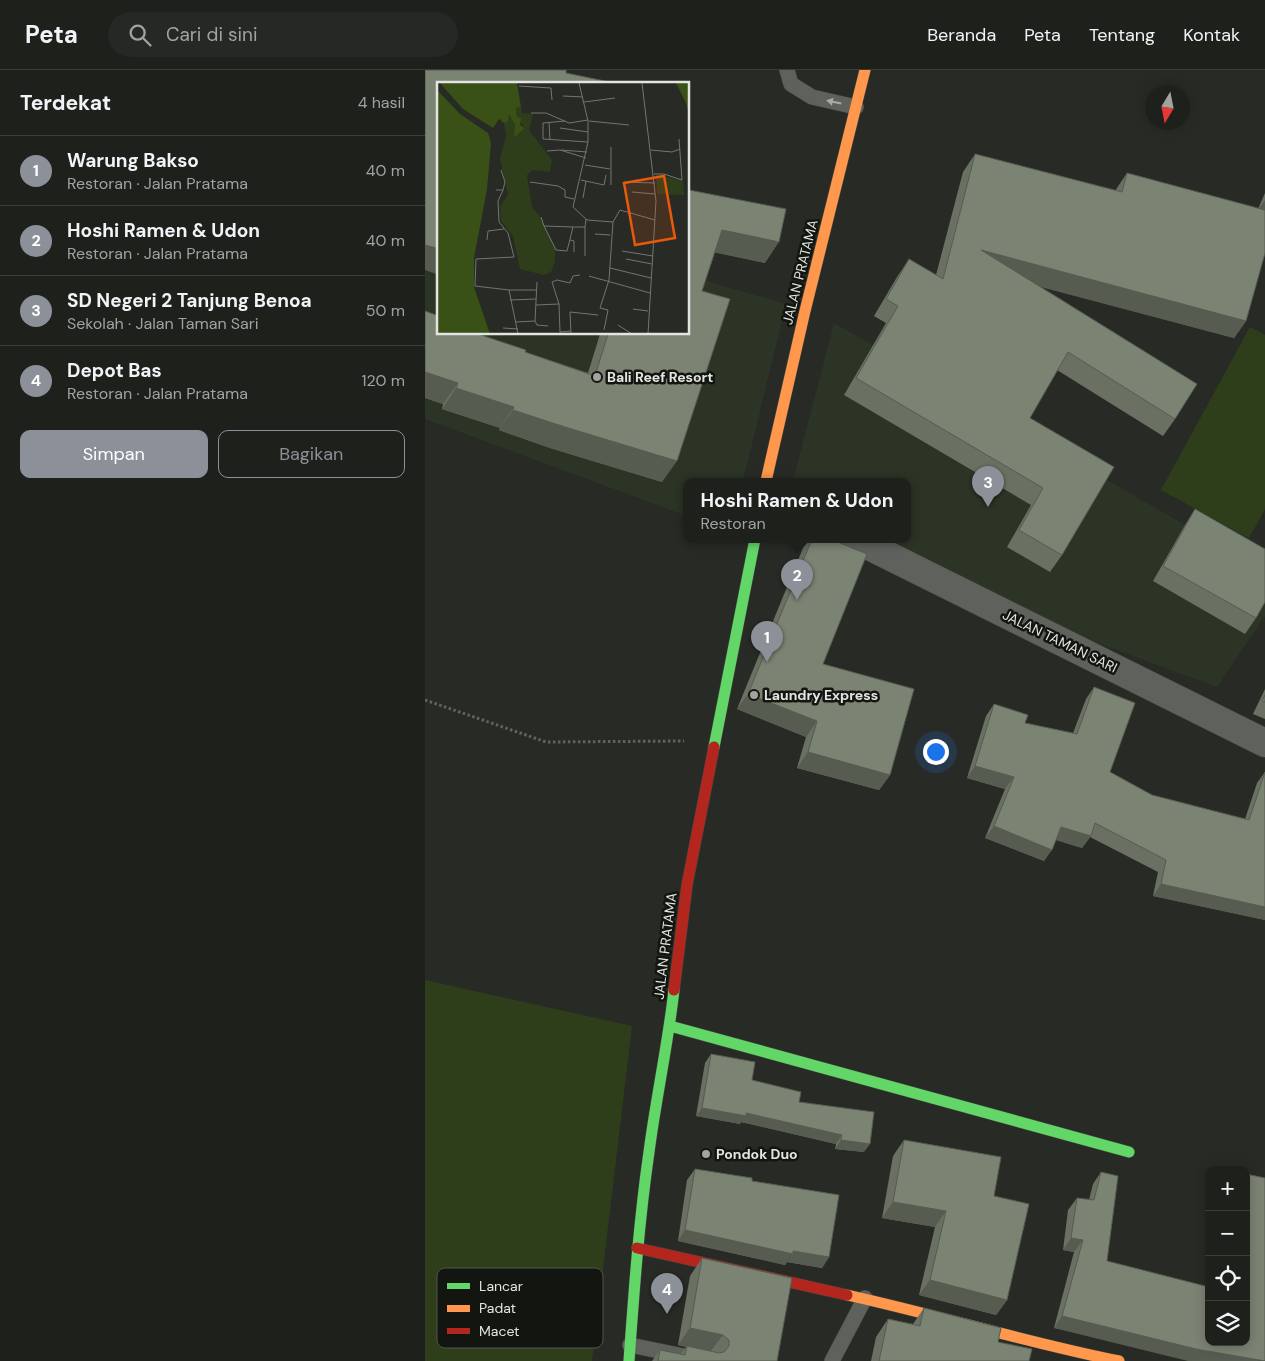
<!DOCTYPE html>
<html lang="id">
<meta charset="utf-8">
<style>
body{margin:0;font-family:"DM Sans",sans-serif;background:#262825;color:#f1f3f6}
.controls{position:absolute;right:15px;bottom:15px;display:grid;overflow:hidden;border-radius:10px;box-shadow:0 2px 12px #0003}
.controls button{width:45px;height:45px;display:grid;place-items:center;padding:0;border:0;border-bottom:1px solid #3c3e3b;background:#1e201c;color:#f1f3f6;font:25px sans-serif}
.compass{position:absolute;left:720px;top:15px;width:45px;height:45px;border-radius:50%;background:#1e201c;box-shadow:0 2px 12px #0003;rotate:190deg}
.you{position:absolute;left:510px;top:681px;width:18px;height:18px;margin:-12px;border:4px solid #fff;border-radius:50%;background:#1a73e8;box-shadow:0 0 0 8px #1a73e833}
.badge{display:grid;place-items:center;width:32px;height:32px;border-radius:50%;background:#8c9099;color:#fff;font-size:16px;font-weight:700}
.pin{position:absolute;translate:-50% -41px;filter:drop-shadow(0 1px 2px #0008)}
.pin::after{content:'';position:absolute;top:26px;width:18px;height:15px;background:inherit;clip-path:polygon(0 0,100% 0,50% 100%)}
.popup{position:absolute;left:258px;top:408px;width:228px;height:65px;box-sizing:border-box;display:grid;place-content:center;border-radius:10px;background:#1e201c;filter:drop-shadow(0 1px 4px #0005);font-size:16px;white-space:nowrap;color:#a1a3a3}
.popup b{font-size:19px;color:#f1f3f6}
.popup::after{content:'';position:absolute;left:50%;top:100%;margin-left:-10px;border:10px solid transparent;border-top-color:#1e201c}
.list{margin:0;padding:0;list-style:none}
h2{display:flex;justify-content:space-between;align-items:center;height:65px;margin:0;padding:0 20px;font-size:21px}
h2 small{font-size:16px;font-weight:400;color:#a1a3a3}
.list li{display:grid;grid-template-columns:32px 1fr auto;gap:15px;align-items:center;box-sizing:border-box;height:70px;padding:0 20px;border-top:1px solid #3c3e3b}
.list b{display:block;font-size:19px;white-space:nowrap}
.list p{margin:0;font-size:16px;white-space:nowrap;color:#a1a3a3}
.list em{font-size:16px;font-style:normal;color:#a1a3a3}
.actions{display:flex;gap:10px;padding:15px 20px}
.actions a{flex:1;padding:11px 0;border:1px solid #8c9099;border-radius:10px;text-align:center;font-size:18px;color:#8c9099}
.actions .main{background:#8c9099;color:#fff}
.icon{flex:none;width:28px;height:28px;fill:none;stroke:currentColor;stroke-width:2;stroke-linecap:round;stroke-linejoin:round}
.map{position:relative;flex:none;width:840px;height:1291px;overflow:hidden}
header{display:flex;align-items:center;gap:30px;box-sizing:border-box;height:70px;padding:0 25px;background:#1e201c;border-bottom:1px solid #3c3e3b}
header strong{font-size:24px}
nav{display:flex;gap:28px;margin-inline-start:auto;font-size:18px}
.search{width:350px;height:45px;background:#262825;display:flex;align-items:center;gap:12px;box-sizing:border-box;padding:0 18px;border-radius:28px;color:#a1a3a3;font-size:19px}
main{display:flex}
aside{flex:1;background:#1e201c}
.map>svg:first-child{display:block}
</style>
<header>
<strong>Peta</strong>
<div class="search"><svg class="icon" aria-label="search" viewBox="0 0 24 24"><circle cx="10" cy="10" r="6"/><path d="M15 15l6 6"/></svg>Cari di sini</div>
<nav><a>Beranda</a><a>Peta</a><a>Tentang</a><a>Kontak</a></nav>
</header>
<main>
<aside>
<h2>Terdekat<small>4 hasil</small></h2>
<ul class="list">
<li><span class="badge">1</span><div><b>Warung Bakso</b><p>Restoran · Jalan Pratama</p></div><em>40 m</em></li>
<li><span class="badge">2</span><div><b>Hoshi Ramen &amp; Udon</b><p>Restoran · Jalan Pratama</p></div><em>40 m</em></li>
<li><span class="badge">3</span><div><b>SD Negeri 2 Tanjung Benoa</b><p>Sekolah · Jalan Taman Sari</p></div><em>50 m</em></li>
<li><span class="badge">4</span><div><b>Depot Bas</b><p>Restoran · Jalan Pratama</p></div><em>120 m</em></li>
</ul>
<div class="actions"><a class="main">Simpan</a><a>Bagikan</a></div>
</aside>
<div class="map">
<svg width="840" height="1291" viewBox="0 0 840 1291">
<rect width="100%" height="100%" fill="#282b25"/>
<!-- built -->
<path fill="#2c3425" d="M0,130L14,134V264H264V206L361,234L318,411H262V446L0,349Z
M409,253L840,501V546L792,617L575,537L455,469H482V411H368Z"/>
<!-- green -->
<path fill="#2e3e1b" d="M825,257L840,265V439L824,468L736,420Z
M0,910L207,956L167,1291H0Z"/>
<g fill="none" stroke-linecap="round" stroke-linejoin="round">
<defs>
<path id="lane" d="M362,0L366,14L387,27L431,37
M205,1275L283,1291
M407,1291L440,1228"/>
<path id="street" d="M430,469L840,673"/>
<path id="fast" d="M289,677L330,469
M245,956L704,1082
M204,1291C209,1221 214,1151 224,1082C231,1028 243,974 249,920"/>
<path id="slow" d="M341,411L380,241L440,0
M422,1225C513,1245 603,1273 694,1291"/>
<path id="jam" d="M249,920L262,815L289,677
M212,1178L422,1225"/>
</defs>
<!-- lane casing -->
<use href="#lane" stroke="#434641" stroke-width="16"/>
<!-- street casing -->
<use href="#street" stroke="#434641" stroke-width="29"/>
<!-- fast casing -->
<use href="#fast" stroke="#434641" stroke-width="12"/>
<!-- slow casing -->
<use href="#slow" stroke="#434641" stroke-width="12"/>
<!-- jam casing -->
<use href="#jam" stroke="#434641" stroke-width="12"/>
<!-- path -->
<path stroke="#61635f" stroke-width="3" stroke-dasharray="2.5 2.5" stroke-linecap="butt" d="M0,630L121,672L259,671"/>
<!-- lane -->
<use href="#lane" stroke="#5f615d" stroke-width="15"/>
<!-- street -->
<use href="#street" stroke="#5f615d" stroke-width="28"/>
<!-- fast -->
<use href="#fast" stroke="#63d668" stroke-width="11"/>
<!-- slow -->
<use href="#slow" stroke="#ff974d" stroke-width="11"/>
<!-- jam -->
<use href="#jam" stroke="#b3261e" stroke-width="11"/>
</g>
<!-- wall -->
<path fill="#6a7163" d="M550,84L690,121L702,103L833,139L840,123V183L821,251L809,268L614,216L750,349L738,366L632,300L605,348L637,485L625,502L582,477L606,435L419,325L461,253L449,246L472,207L484,189L511,205L538,102Z
M264,120L340,193L290,182L277,221L237,412L125,378L74,360L75,358L17,339L18,334L0,328V241L14,264L100,282L163,303L175,264H264Z
M770,439L831,548L820,564L728,511L760,455Z
M385,469H405L398,594L465,705L454,720L372,698L381,667L312,639L378,478Z
M669,617L685,702L727,725L820,749L832,713L840,702V850L728,826L733,802L665,767L657,778L631,770L619,791L560,768L580,719L542,708L561,646L569,634L600,653L648,663L661,629Z
M840,619V649L828,644Z
M286,984L327,1010L374,1032L439,1082L410,1079L411,1074L316,1052L315,1054L271,1046L280,993Z
M479,1070L569,1126L582,1230L571,1245L494,1225L510,1157L457,1148L468,1086Z
M270,1099L327,1111L404,1187L397,1198L362,1192L360,1195L253,1171L262,1110Z
M676,1102L682,1191L783,1217L784,1213V1272L840,1291L629,1258L649,1182L638,1180L643,1140L652,1128L664,1130L668,1114Z
M277,1188L352,1291H227L235,1280L256,1284L261,1277L253,1275L265,1206Z
M499,1238L573,1272L604,1291H446L451,1267L463,1249L488,1254Z"/>
<!-- shaded-wall -->
<path fill="#565c50" d="M840,130V142L833,140Z
M297,160L354,172L340,193L282,181Z
M0,175L14,179V205L0,200Z
M556,180L821,251L809,268L544,198Z
M0,302L33,313L18,334L0,328Z
M31,318L89,337L75,358L17,339Z
M88,340L252,391L237,412L125,378L74,360Z
M323,624L392,651L381,667L312,639Z
M383,682L465,705L454,720L372,698Z
M550,696L589,707L580,719L542,708Z
M569,756L627,780L619,791L560,768Z
M636,757L666,766L657,778L628,769Z
M736,814L840,837V850L728,826Z
M277,1038L321,1043L417,1065L411,1074L316,1052L315,1054L271,1046Z
M416,1070L445,1074L439,1082L410,1079Z
M468,1132L521,1141L510,1157L457,1148Z
M260,1160L368,1181L404,1187L397,1198L362,1192L360,1195L253,1171Z
M646,1168L658,1170L649,1182L638,1180Z
M505,1210L582,1230L571,1245L494,1225Z
M637,1246L837,1291H763L629,1258Z
M265,1258L298,1265L285,1282L253,1275Z"/>
<!-- building -->
<path fill="#7b8373" stroke="#565c50" d="M0,0H141V3L194,14H14V179L0,175Z
M550,84L697,122L702,103L840,140V183L821,251L556,180L772,314L750,349L643,282L605,348L689,397L637,485L594,460L618,418L431,308L473,236L461,229L484,189L518,209Z
M264,120L361,139L354,172L297,160L277,221L305,229L252,391L140,357L88,340L89,337L31,318L33,313L0,302V241L14,246V264H53L101,280L100,282L170,306L183,264H264Z
M770,439L840,479V532L831,548L738,496Z
M387,469H405L442,484L398,594L489,619L465,705L383,682L392,651L323,624Z
M669,617L710,633L685,702L727,725L824,750L840,702V837L736,814L741,790L670,753L666,766L636,757L627,780L569,756L589,707L550,696L569,634L603,645L600,653L652,664Z
M840,625V632L837,631Z
M286,984L330,992L327,1010L376,1022L374,1032L449,1042L445,1074L416,1070L417,1065L321,1043V1046L277,1038Z
M479,1070L576,1087L569,1126L604,1134L582,1230L505,1210L521,1141L468,1132Z
M270,1099L327,1108V1111L414,1125L404,1187L368,1181V1184L260,1160Z
M676,1102L693,1106L682,1191L784,1217V1272H821V1104L840,1108V1291L771,1279L637,1246L658,1170L646,1168L652,1128L669,1130Z
M277,1188L367,1208L352,1291H233L235,1280L260,1285L262,1276L294,1283L299,1282L304,1276V1270L298,1265L265,1258Z
M499,1238L576,1258L573,1272L607,1279L604,1291H454L463,1249L495,1256Z"/>
<!-- one-way arrows -->
<defs><path id="oneway-solid" d="M-6-.8H1V-3.2L6.5 0L1 3.2V.8H-6Z" transform="scale(1.25)"/></defs>
<use fill="#a8aaa5" href="#oneway-solid" transform="translate(409 32) rotate(-168)"/>
<!-- markers -->
<g fill="#a2a59f" stroke="#121510" stroke-width="2">
<circle cx="172" cy="307" r="5"/>
<circle cx="329" cy="625" r="5"/>
<circle cx="281" cy="1084" r="5"/>
</g>
<g text-anchor="middle" stroke-width="5" stroke-linejoin="round" paint-order="stroke">
<!-- street labels -->
<g font-size="14" fill="#e3e6e0" stroke="#121510">
<text transform="translate(375 202) rotate(-76)" y="5">JALAN PRATAMA</text>
<text transform="translate(635 571) rotate(26)" y="5">JALAN TAMAN SARI</text>
<text transform="translate(240 876) rotate(-83)" y="5">JALAN PRATAMA</text>
</g>
<!-- poi labels -->
<g font-size="14" font-weight="bold" fill="#e3e6e0" stroke="#121510" text-anchor="start">
<text x="182" y="312">Bali Reef Resort</text>
<text x="339" y="630">Laundry Express</text>
<text x="291" y="1089">Pondok Duo</text>
</g>
</g>
<!-- overview -->
<g transform="translate(12 12)">
<rect width="252" height="252" fill="#282b25"/>
<path d="M84,25L85,31L96,32L92,48L115,78L113,90L96,88L90,93L95,125L102,133L118,165V179L114,190L107,193L83,187L76,154L64,139L63,125L71,112L63,77L69,54L67,41L72,31L78,43L88,46L80,36L79,26ZM219,92L246,99L247,113L220,112Z" fill="#2e3e1b"/>
<path d="M3,1H80L84,25L79,26L80,35L84,36L83,43L88,46L77,55L78,43L72,32L71,39L67,41L62,37L56,46L26,27ZM239,1H252V33L249,21ZM0,8L23,32L51,51L54,61L50,107L37,176V205L53,252H0Z" fill="#395117"/>
<path fill="none" stroke="#737670" stroke-width="1" d="M142,1L151,39V60L136,125L150,138L176,140L183,128L218,138M205,1L219,119L211,252M82,4L114,6L115,18M126,14L146,15M147,20L178,16M94,31H109L132,41L151,38M128,39L106,41V57L151,60M152,39L192,43M112,40L113,58M123,46L151,50M124,68L150,70M214,68L235,70L243,67M110,69L123,68L149,76M148,83L173,87M64,88L68,100L66,108M217,92H227L245,98L242,57M144,98L167,103L169,93M93,100L121,104L128,108V115L137,117M187,100L218,101M174,103V65M59,108H66L61,119L62,140L71,151L77,175L39,177L38,204L72,208L81,252M195,110L218,112M146,116L149,99M104,135L107,144L136,145M107,144L119,168L130,169L136,145H148L149,137M148,145V174M158,152L173,153M50,158L51,149L67,147M133,158L137,159V170M185,169L216,174M189,177L215,182M173,186L214,196M152,194L213,211M72,208H99M73,218L99,217M99,223L122,222M196,227L211,229M98,239L100,200M79,240L98,239L100,243L111,244M181,243L195,252M66,246L81,247M167,248L171,228L163,226L172,198L176,140M134,249L123,250L122,222L115,200L120,198L133,201L136,194L143,193M134,252L133,230L161,233"/>
<path fill="#e8590c" fill-opacity="0.15" stroke="#e8590c" stroke-width="2.5" d="M227,94L238,156L198,163L187,101Z"/>
<rect width="252" height="252" fill="none" stroke="#e3e6e0" stroke-width="2.5"/>
</g>
<!-- legend -->
<rect x="12" y="1198" width="166" height="80" rx="8" fill="#121510" stroke="#51544e" stroke-width="1"/>
<rect x="22" y="1213" width="23" height="6" fill="#63d668"/>
<rect x="22" y="1235" width="23" height="7" fill="#ff974d"/>
<rect x="22" y="1258" width="23" height="6" fill="#b3261e"/>
<g font-size="14" fill="#e3e6e0">
<text x="54" y="1221">Lancar</text>
<text x="54" y="1243">Padat</text>
<text x="54" y="1266">Macet</text>
</g>
</svg>
<div class="controls">
<button>+</button>
<button>−</button>
<button><svg class="icon" aria-label="locate" viewBox="0 0 24 24"><circle cx="12" cy="12" r="6"/><path d="M12 2v4M12 18v4M2 12h4M18 12h4"/></svg></button>
<button><svg class="icon" aria-label="layers" viewBox="0 0 24 24"><path d="M12 4l9 5-9 5-9-5zM3 14l9 5 9-5"/></svg></button>
</div>
<svg class="compass" viewBox="-18 -18 36 36"><path d="M0-13l5 13h-10z" fill="#e53935"/><path d="M0 13l5-13h-10z" fill="#a1a3a3"/></svg>
<div class="you"></div>
<div class="pin badge" style="left:342px;top:592px">1</div>
<div class="pin badge" style="left:372px;top:530px">2</div>
<div class="popup"><b>Hoshi Ramen &amp; Udon</b>Restoran</div>
<div class="pin badge" style="left:563px;top:437px">3</div>
<div class="pin badge" style="left:242px;top:1244px">4</div>
</div>
</main>
